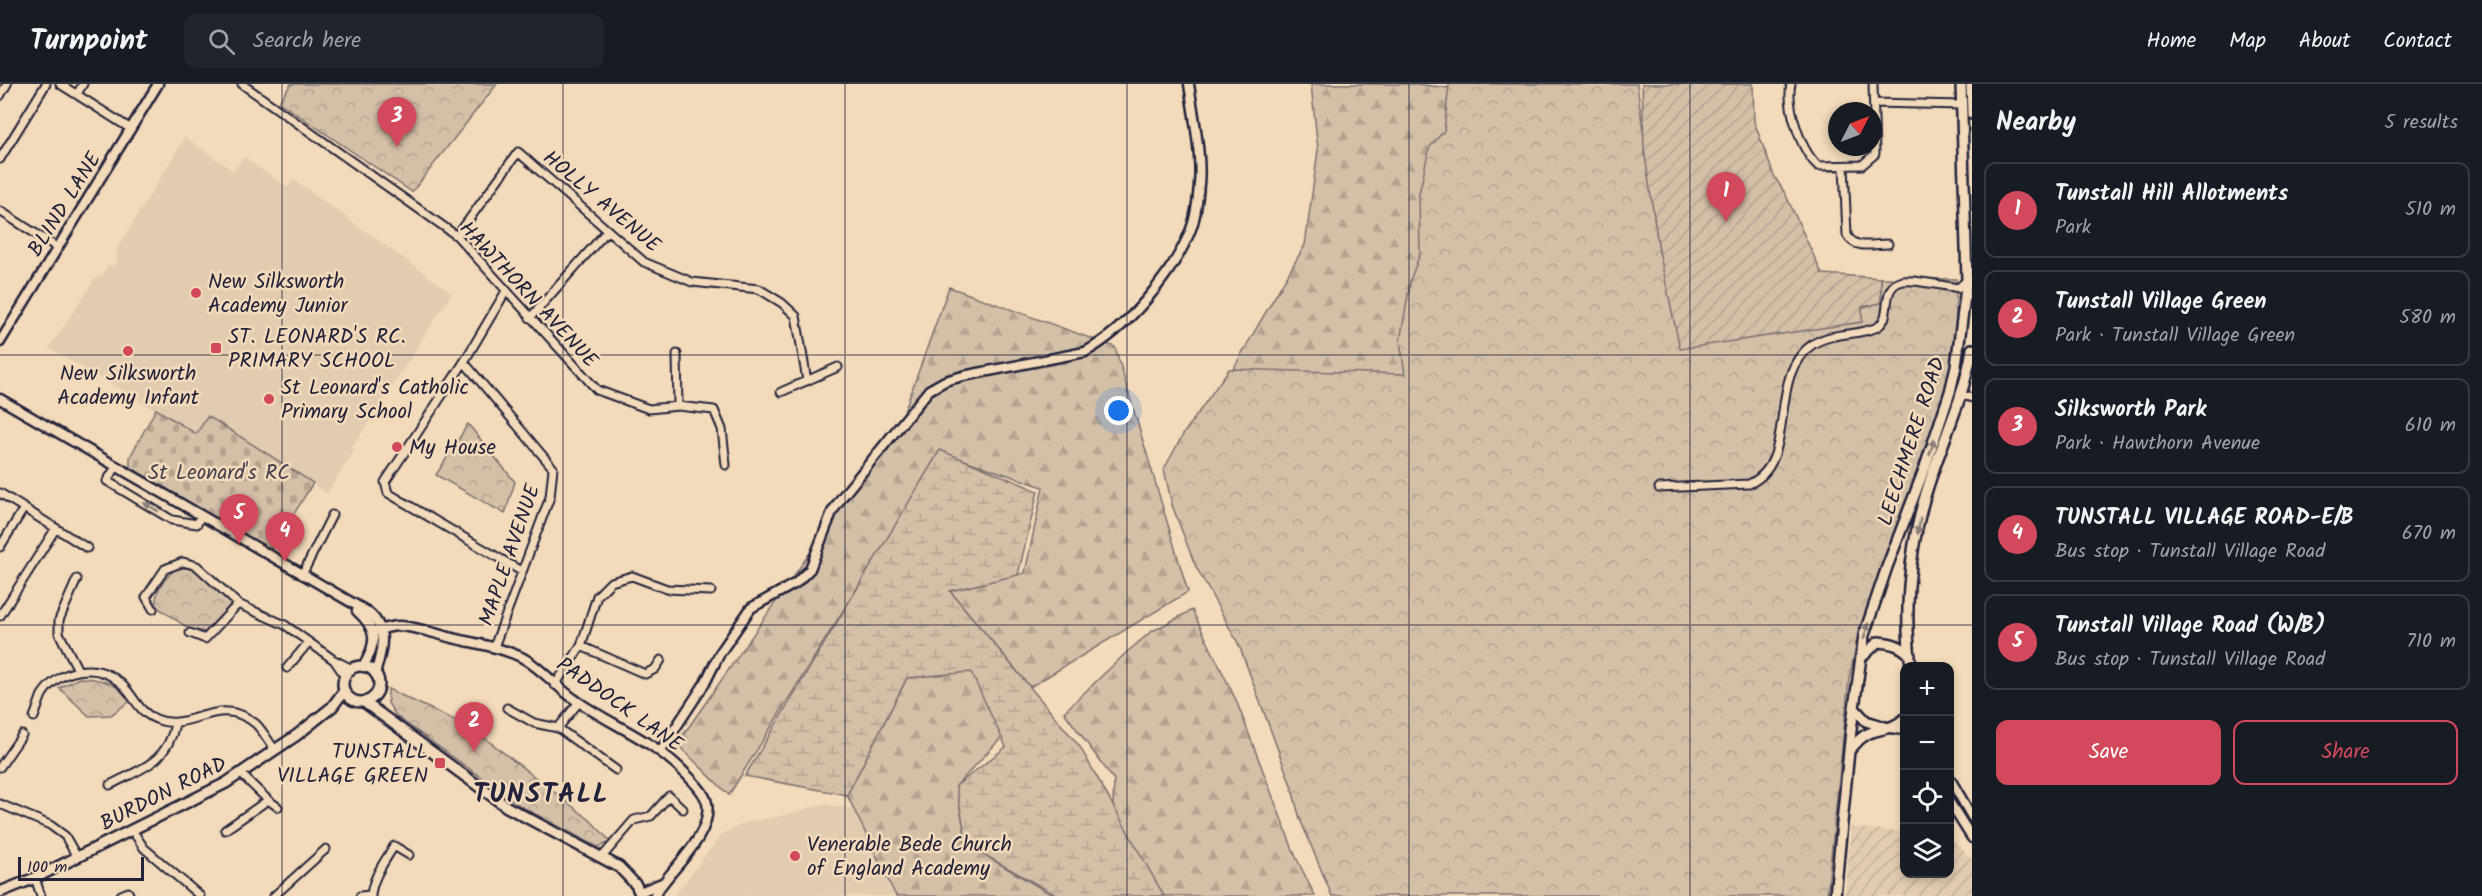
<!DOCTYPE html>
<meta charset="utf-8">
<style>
body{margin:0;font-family:Kalam,sans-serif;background:#20242c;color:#f1f3f6}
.controls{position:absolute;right:18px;bottom:18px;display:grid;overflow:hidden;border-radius:12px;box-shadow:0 3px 9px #0003}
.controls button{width:54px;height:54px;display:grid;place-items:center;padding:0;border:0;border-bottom:2px solid #363941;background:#171b24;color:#f1f3f6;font:30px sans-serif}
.compass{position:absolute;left:1828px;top:18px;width:54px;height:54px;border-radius:50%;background:#171b24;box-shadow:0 3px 9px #0003;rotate:48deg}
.scale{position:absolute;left:18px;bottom:15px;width:126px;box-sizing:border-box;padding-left:6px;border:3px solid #22223b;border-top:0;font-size:16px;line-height:21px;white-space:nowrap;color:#22223b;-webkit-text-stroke:4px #f2daba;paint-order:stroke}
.you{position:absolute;left:1119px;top:327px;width:21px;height:21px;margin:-15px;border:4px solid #fff;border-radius:50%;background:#1a73e8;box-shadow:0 0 0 9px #1a73e833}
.badge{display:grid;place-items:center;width:39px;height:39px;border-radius:50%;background:#d1495b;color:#fff;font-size:20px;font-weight:700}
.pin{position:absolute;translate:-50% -50px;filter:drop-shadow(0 2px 3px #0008)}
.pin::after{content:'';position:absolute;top:32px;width:21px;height:18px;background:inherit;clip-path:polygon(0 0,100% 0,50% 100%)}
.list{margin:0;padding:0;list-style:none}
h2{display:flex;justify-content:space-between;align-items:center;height:78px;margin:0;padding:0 24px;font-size:26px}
h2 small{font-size:20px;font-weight:400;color:#9ea1a6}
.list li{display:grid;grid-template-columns:39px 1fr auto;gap:18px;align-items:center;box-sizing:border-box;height:96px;margin:0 12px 12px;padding:0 12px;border:2px solid #363941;border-radius:12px}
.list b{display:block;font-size:22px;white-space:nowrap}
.list p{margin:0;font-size:20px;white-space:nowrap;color:#9ea1a6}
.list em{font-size:20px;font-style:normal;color:#9ea1a6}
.actions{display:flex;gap:12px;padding:18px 24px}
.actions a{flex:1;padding:14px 0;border:2px solid #d1495b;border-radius:12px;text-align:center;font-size:21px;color:#d1495b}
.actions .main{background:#d1495b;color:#fff}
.icon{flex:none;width:33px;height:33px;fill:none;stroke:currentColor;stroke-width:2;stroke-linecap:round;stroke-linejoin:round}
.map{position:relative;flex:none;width:1972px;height:812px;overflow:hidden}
header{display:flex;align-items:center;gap:36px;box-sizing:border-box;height:84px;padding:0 30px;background:#171b24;border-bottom:2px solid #363941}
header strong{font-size:28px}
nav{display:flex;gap:33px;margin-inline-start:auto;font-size:21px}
.search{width:420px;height:54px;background:#20242c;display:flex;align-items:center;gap:15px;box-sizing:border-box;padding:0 21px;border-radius:12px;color:#9ea1a6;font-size:22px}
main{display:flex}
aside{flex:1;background:#171b24}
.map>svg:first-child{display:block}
</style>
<header>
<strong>Turnpoint</strong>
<div class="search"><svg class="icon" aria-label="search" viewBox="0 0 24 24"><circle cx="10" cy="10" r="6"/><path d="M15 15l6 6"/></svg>Search here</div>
<nav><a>Home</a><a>Map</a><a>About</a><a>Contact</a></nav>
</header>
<main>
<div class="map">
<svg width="1972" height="812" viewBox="0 0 1972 812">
<defs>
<pattern id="industrial-furrows" width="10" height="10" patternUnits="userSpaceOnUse" patternTransform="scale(1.5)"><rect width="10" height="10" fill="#e2ccb1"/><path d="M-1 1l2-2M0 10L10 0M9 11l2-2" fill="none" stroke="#c2af99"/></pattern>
<pattern id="forest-firs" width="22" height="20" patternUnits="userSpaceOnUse" patternTransform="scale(1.5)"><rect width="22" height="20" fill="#d4bfa7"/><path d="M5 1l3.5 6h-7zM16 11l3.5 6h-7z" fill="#b6a491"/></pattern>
<pattern id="wetland-marsh" width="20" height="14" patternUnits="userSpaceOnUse" patternTransform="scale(1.5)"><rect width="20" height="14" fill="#d4bfa7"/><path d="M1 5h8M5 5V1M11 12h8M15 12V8" fill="none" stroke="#b6a491"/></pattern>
<pattern id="cemetery-stones" width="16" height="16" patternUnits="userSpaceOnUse" patternTransform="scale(1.5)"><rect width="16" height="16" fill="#d4bfa7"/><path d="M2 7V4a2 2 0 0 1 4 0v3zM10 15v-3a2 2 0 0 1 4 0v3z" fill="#b6a491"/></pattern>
<pattern id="park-crowns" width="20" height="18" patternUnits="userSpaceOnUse" patternTransform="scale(1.5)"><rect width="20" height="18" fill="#d4bfa7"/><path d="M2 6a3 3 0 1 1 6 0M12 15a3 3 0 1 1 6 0" fill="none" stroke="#b6a491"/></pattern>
<pattern id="garden-furrows" width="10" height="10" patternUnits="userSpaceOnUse" patternTransform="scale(1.5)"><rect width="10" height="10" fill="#d4bfa7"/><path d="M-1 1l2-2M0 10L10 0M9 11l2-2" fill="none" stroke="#b6a491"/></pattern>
</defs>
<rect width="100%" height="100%" fill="#f2daba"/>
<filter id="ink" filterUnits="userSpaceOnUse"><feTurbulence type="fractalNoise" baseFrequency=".0167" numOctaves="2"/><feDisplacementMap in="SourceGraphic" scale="12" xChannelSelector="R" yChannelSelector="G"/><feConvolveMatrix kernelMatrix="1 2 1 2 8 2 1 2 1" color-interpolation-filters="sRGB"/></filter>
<g filter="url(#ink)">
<!-- built -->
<path fill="#e2ccb1" d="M185,53L233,87L244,73L287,103L294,96L452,209L352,364L355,366L327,409L209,333L196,350L49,264L95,195L102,191L108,181L114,182L118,173L116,167Z
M822,720L846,723L867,731L901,812H674L722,750L747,738L781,732Z"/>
<!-- industrial -->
<path fill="url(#industrial-furrows)" d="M1851,743L1904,748V790H1950V754L1972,775V812H1845Z"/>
<!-- forest -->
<path fill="url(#forest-firs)" stroke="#7b7071" stroke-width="1.5" d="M1311,0H1416L1464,6L1420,295L1183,381L1242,269L1305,161L1318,66Z
M949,203L1115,263L1188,508L1030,603L950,507L1025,489L1043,403L955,373L867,488L729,711L677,660L900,339Z
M1192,526L1236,616L1295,771L1315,812H1158L1112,740L1114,696L1064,628L1128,567L1151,548Z
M910,588H972L1002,653L956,702L967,761L1054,812H896L847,711Z"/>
<!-- wetland -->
<path fill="url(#wetland-marsh)" stroke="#7b7071" stroke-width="1.5" d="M940,366L1038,407L1018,491L950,507L1080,663L1164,812H1058L967,761L956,702L1006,663L971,588L907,594L847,711L745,692Z"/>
<!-- cemetery -->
<path fill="url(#cemetery-stones)" stroke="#7b7071" stroke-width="1.5" d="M156,325L196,350L208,332L313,399L271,467L130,383V373Z"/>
<!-- park -->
<path fill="url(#park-crowns)" stroke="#7b7071" stroke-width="1.5" d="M291,0H497L412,108L279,18Z
M1449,0H1637L1659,167L1862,223L1881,219V194L1956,195V254L1948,302L1859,548L1849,595L1827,812H1332L1300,735L1291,701L1239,561L1195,481L1172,421L1164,385L1184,349L1229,285L1405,290L1400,257L1411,194L1420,170L1419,110L1429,64L1444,47Z
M468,340L515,398L505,430L436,391Z
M187,484L198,487L233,518L205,548L188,544L157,523C153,507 164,496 175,485Z
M79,594C101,594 118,599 130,617L111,631L89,632L59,604Z
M388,605L473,645L590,736L611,758L598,763L522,723L396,632L388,619Z"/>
<!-- garden -->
<path fill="url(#garden-furrows)" stroke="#7b7071" stroke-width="1.5" d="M1642,0H1753L1754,37L1774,92L1785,109L1822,190L1881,194V219L1862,223V238L1680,265L1659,167L1644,65Z"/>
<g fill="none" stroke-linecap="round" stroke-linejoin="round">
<defs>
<path id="minor" d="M60,0L131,45
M242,0L457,152L597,306L649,325L678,322L714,326L722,345L726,381
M1791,0C1786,22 1801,67 1818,82L1862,81L1875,70L1873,0
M77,10L83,0
M0,12L7,0
M1874,19L1962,21
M0,75L46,0
M1844,82L1847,151C1855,166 1873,160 1888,160
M0,127L58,164
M457,152L518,68L644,178L692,198L759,205L782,219L796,232L807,297
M506,207L464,278L385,398L388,409L521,487
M530,234L607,147
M677,270L678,322
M464,278L553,384L550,413L494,563
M781,308L838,283
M1962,311L1972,314
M116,383L107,397L172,436L197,440L201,432
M1659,404L1749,400C1800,378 1765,292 1813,260C1832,248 1855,252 1875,244C1896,235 1877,203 1903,197C1913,195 1946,202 1958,204L1967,196
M0,409L87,464
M0,463L24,424
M302,491L332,431
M77,495L59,536V549L78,586
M153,525L146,513L165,485L183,478L197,482L238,520L285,541L334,576L352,585
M0,532L56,444
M190,549L205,555L238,520
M581,562L645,590L655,585L661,576
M334,576L345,592
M287,584L308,559
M555,601L581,562L597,512L611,498L632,492L667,505L711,507
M507,624L534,639L558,644L579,618
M34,633C37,626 39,618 42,611C58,586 95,577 118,597C133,608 137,628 156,635C190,650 218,608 256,640C263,647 269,658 275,666
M558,644L616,686
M0,683L22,651
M110,701C142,684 167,679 175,640
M268,716L278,723
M0,720L50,741L65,752L77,773
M132,746L144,764L200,812
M225,746L268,716L241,690
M602,773L634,736L651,732L669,712L683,725
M35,794L41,812
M121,811L128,808L130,812
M274,812L326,765
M360,812L371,811
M371,812C372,794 385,777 394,762L409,771"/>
<path id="tertiary" d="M0,258L158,0
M0,315L368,528C389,545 382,567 375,590
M357,527C378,546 377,559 363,583
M373,548C382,545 390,542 400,542C419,543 438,551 457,555C478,560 499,563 519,572C539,581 557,604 577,617C618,645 653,655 689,693C696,701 705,709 707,719C713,752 670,785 654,812
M1890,644L1904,646
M661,666L705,599L720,569L751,524L796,499L810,485L832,428L842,413L929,306L945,297L963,292L1085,268C1126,246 1174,189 1191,145C1196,132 1198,114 1199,100C1202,73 1193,28 1189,0
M1950,695L1972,733
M1950,719L1972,754
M640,808L662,799"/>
<path id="secondary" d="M1971,0L1972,30
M1862,573L1878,558C1891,559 1901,561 1910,571
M1911,582C1904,531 1909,473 1922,423C1936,369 1963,321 1972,265
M343 600a18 18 0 1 1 36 0a18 18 0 1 1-36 0Z
M364,618L507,723L619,783L636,801L641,812
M1854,624L1866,637L1885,643
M1849,667C1856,659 1862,651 1872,648C1884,644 1895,644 1904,635
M0,808L35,794L226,699L297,651L332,623L344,607
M1835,812L1851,646L1864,551L1887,483L1925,383L1950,308L1956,282L1967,196L1961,0"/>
</defs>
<!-- minor casing -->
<use href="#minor" stroke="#22223b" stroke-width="11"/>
<!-- tertiary casing -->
<use href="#tertiary" stroke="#22223b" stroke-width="13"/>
<!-- secondary casing -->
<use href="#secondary" stroke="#22223b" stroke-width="14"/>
<!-- minor -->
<use href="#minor" stroke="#f2daba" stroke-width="7"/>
<!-- tertiary -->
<use href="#tertiary" stroke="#f2daba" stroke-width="8"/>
<!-- secondary -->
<use href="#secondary" stroke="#f2daba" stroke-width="9"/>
</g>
<!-- one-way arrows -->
<defs><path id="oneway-solid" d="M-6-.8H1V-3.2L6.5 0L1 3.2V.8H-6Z" transform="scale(1.5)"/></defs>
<g fill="#8a7e7a">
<use href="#oneway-solid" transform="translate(1932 363) rotate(-71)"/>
<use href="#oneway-solid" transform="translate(151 423) rotate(-150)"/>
<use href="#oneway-solid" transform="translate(1919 442) rotate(100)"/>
<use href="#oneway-solid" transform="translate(1866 547) rotate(-74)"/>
</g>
</g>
<!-- grid -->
<path fill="none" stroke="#22223b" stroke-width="1.5" stroke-opacity="0.55" d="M282,0V812M563,0V812M845,0V812M1127,0V812M1409,0V812M1690,0V812M0,271H1972M0,541H1972"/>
<!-- markers -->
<g fill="#d1495b" stroke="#f2daba" stroke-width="2">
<circle cx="196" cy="209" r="6"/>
<rect x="210" y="258" width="12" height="12" rx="3"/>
<circle cx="128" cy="267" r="6"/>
<circle cx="269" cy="315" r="6"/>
<circle cx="397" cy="363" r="6"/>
<rect x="434" y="673" width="12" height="12" rx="3"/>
<circle cx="795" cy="772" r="6"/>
</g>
<g text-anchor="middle" stroke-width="5" stroke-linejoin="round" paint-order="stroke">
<!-- street labels -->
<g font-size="21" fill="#22223b" stroke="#f2daba">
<text transform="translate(602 117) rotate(40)" y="7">HOLLY AVENUE</text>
<text transform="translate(64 120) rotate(-58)" y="7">BLIND LANE</text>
<text transform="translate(529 210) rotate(47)" y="7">HAWTHORN AVENUE</text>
<text transform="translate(1911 357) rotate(-72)" y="7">LEECHMERE ROAD</text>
<text transform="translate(509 471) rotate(-71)" y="7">MAPLE AVENUE</text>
<text transform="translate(620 620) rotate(35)" y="7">PADDOCK LANE</text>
<text transform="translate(163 709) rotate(-27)" y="7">BURDON ROAD</text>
</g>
<!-- poi labels -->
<g font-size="21" fill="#22223b" stroke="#f2daba" text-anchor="start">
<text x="208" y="204">New Silksworth<tspan x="208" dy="24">Academy Junior</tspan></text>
<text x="228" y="259">ST. LEONARD'S RC.<tspan x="228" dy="24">PRIMARY SCHOOL</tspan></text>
<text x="128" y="296" text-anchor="middle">New Silksworth<tspan x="128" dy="24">Academy Infant</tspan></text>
<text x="281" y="310">St Leonard's Catholic<tspan x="281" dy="24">Primary School</tspan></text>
<text x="409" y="370">My House</text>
<text x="428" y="674" text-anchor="end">TUNSTALL<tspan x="428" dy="24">VILLAGE GREEN</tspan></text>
<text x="807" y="767">Venerable Bede Church<tspan x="807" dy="24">of England Academy</tspan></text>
</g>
<!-- park labels -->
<g font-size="21" fill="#464151" stroke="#f2daba">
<text x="219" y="395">St Leonard's RC</text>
</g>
<!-- district labels -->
<g font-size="27" font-weight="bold" letter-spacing="1.5" fill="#22223b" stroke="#f2daba">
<text x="541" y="718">TUNSTALL</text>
</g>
</g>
</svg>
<div class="controls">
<button>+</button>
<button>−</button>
<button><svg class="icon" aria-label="locate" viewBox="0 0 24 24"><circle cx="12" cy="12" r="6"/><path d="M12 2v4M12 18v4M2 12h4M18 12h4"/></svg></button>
<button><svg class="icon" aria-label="layers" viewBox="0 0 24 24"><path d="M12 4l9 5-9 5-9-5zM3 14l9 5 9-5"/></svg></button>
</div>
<svg class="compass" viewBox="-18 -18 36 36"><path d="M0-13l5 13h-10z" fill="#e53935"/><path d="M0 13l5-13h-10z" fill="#9ea1a6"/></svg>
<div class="scale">100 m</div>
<div class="you"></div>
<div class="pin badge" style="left:1726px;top:138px">1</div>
<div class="pin badge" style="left:474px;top:668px">2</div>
<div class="pin badge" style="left:397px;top:63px">3</div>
<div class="pin badge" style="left:285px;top:478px">4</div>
<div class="pin badge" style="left:239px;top:460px">5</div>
</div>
<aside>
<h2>Nearby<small>5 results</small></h2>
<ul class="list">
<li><span class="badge">1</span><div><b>Tunstall Hill Allotments</b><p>Park</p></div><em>510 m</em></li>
<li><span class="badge">2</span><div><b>Tunstall Village Green</b><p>Park · Tunstall Village Green</p></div><em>580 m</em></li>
<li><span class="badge">3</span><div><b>Silksworth Park</b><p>Park · Hawthorn Avenue</p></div><em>610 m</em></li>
<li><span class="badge">4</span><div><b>TUNSTALL VILLAGE ROAD-E/B</b><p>Bus stop · Tunstall Village Road</p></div><em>670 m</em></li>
<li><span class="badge">5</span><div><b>Tunstall Village Road (W/B)</b><p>Bus stop · Tunstall Village Road</p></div><em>710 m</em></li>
</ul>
<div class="actions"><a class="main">Save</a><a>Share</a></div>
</aside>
</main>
